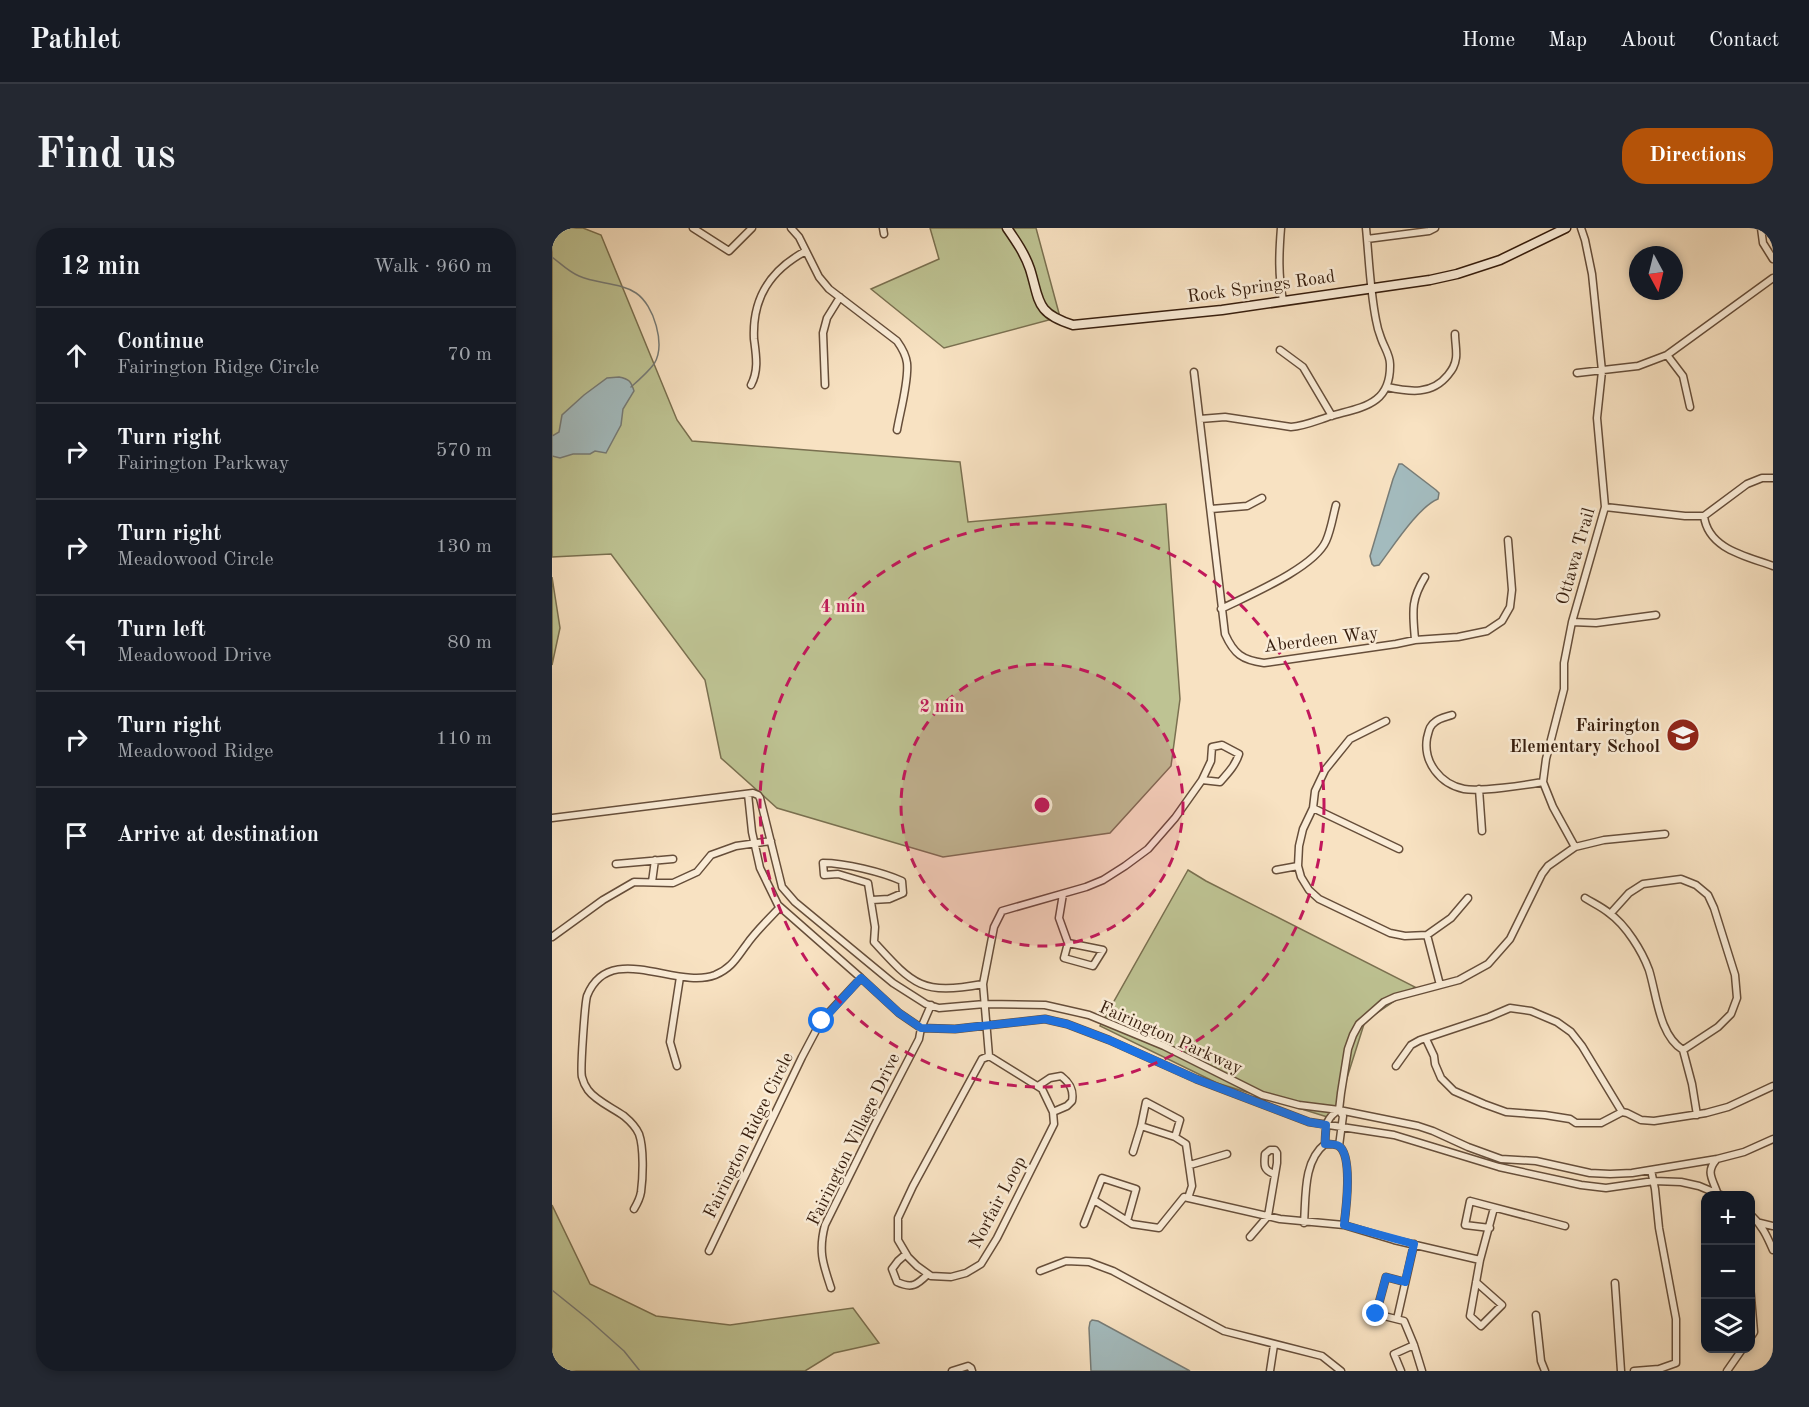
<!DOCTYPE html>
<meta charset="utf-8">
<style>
body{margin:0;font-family:"Old Standard TT",serif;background:#242831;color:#f1f3f6}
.controls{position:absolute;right:18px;bottom:18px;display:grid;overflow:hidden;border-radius:12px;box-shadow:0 3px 9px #0003}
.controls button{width:54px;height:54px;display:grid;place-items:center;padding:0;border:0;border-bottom:2px solid #363941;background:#171b24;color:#f1f3f6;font:30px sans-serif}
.compass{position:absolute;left:1077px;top:18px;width:54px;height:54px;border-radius:50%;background:#171b24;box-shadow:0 3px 9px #0003;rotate:173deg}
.stop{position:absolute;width:18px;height:18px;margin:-14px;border:4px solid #1a73e8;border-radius:50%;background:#fff}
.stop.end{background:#1a73e8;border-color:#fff;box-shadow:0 2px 6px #0008}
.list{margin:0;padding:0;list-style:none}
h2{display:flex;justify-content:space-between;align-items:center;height:78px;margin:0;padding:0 24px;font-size:26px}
h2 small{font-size:20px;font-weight:400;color:#9ea1a6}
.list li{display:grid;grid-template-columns:39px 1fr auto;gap:18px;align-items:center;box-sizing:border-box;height:96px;padding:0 24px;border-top:2px solid #363941}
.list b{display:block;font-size:22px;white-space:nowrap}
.list p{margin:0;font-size:20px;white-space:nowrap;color:#9ea1a6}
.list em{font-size:20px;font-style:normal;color:#9ea1a6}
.icon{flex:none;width:33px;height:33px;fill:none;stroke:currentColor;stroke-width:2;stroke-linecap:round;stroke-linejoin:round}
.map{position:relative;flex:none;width:1221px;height:1143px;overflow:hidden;border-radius:24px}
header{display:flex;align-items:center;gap:36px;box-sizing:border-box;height:84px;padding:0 30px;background:#171b24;border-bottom:2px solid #363941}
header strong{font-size:28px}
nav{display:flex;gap:33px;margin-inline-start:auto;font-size:21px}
.intro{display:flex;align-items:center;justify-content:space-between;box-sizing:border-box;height:144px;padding:0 36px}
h1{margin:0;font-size:42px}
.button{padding:15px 27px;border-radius:24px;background:#b45309;color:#fff;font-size:21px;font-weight:700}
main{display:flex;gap:36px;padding:0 36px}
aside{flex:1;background:#171b24;border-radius:24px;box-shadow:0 3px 9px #0003}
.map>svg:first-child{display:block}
</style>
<header>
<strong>Pathlet</strong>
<nav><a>Home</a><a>Map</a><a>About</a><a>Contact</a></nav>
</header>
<div class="intro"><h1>Find us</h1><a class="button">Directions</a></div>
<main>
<aside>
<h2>12 min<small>Walk · 960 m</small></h2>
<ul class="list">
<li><svg class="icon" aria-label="ahead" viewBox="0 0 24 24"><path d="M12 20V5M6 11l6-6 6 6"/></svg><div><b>Continue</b><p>Fairington Ridge Circle</p></div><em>70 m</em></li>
<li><svg class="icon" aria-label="right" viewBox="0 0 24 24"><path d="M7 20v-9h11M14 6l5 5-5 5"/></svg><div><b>Turn right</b><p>Fairington Parkway</p></div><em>570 m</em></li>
<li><svg class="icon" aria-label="right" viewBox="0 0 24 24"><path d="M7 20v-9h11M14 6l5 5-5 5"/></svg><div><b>Turn right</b><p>Meadowood Circle</p></div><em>130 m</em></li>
<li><svg class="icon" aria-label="left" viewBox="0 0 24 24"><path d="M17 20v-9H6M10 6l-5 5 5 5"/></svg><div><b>Turn left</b><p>Meadowood Drive</p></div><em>80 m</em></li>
<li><svg class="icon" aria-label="right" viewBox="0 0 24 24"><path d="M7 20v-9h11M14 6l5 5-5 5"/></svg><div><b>Turn right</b><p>Meadowood Ridge</p></div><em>110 m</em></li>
<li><svg class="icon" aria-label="arrive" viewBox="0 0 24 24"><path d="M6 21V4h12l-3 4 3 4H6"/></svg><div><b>Arrive at destination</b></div></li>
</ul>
</aside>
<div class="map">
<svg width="1221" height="1143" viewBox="0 0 1221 1143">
<rect width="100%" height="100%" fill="#f8e2c2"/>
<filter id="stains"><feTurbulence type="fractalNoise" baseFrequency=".00333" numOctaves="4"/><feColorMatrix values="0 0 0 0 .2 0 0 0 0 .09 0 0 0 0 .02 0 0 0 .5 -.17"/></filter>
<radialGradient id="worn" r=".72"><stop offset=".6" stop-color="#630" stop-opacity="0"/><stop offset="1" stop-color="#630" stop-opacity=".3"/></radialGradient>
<!-- green -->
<path fill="#bec393" stroke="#7a7050" stroke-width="1.5" d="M0,0H31L49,7L125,192L140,213L408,234L416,294L614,276L628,471L619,538L558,605L391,629L225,580L169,530L153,452L59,326L0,329Z
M378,0H484L508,89L392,120L319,61L387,31Z
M0,349L8,400L0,437Z
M636,642L654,653L863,759L813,793L782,891L665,855L548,798Z
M0,977L38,1056L104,1088L178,1097L301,1080L327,1115L282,1125L253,1143H0Z"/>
<!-- water -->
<path fill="#a3bbbe" stroke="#777c77" stroke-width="1.5" d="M67,149C77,151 79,153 82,163L71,181L69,197L54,225L43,223L38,226H21L8,230L0,228V208L7,204L10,187L32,167L55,150Z
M847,236H850L884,262L887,265L886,271C867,278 840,320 827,337L822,338L820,336L818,328L841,251Z
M540,1092L546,1093L638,1143H539L537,1100L538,1094Z"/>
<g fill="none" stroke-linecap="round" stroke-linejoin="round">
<!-- stream -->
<path stroke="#777c77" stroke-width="1.5" d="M0,29C8,35 17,44 27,48C45,56 67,54 84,65C102,77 114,117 102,136C96,144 87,152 79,159
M0,1062L36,1091L72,1123L88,1143"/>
<defs>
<path id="street" d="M141,0L177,23L200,0
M239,0L247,9L267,49L277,61L345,113C350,120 354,127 355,135C357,153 348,184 345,202
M331,0L332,6
M729,0C727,25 726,47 731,72
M1209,0L1211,15L1221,31
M815,11L877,3L883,0
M728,122L751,139L780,188
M1115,127L1131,148L1138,179
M642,144L673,406C682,426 690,432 712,435L844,416L863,412L906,409L935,403L950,393L958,379L960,362L956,312
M1025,145L1086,138L1115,127L1221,50
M199,157C207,142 204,127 202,111C200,70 218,42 254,23
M273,157L271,105L275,90L288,69
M835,159C858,164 880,167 896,147C900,142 903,138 904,130C905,123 903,114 903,106
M648,191L673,189L739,199C753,198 766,192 779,188C810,179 839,177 838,136C838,127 832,119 829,110C827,105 825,98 824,92C818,62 817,30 814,0
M1053,279L1133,288H1152L1195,256L1210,250H1221
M659,281L695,278L710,270
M1152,288C1156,321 1194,328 1221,338
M669,381C697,367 762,340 774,313C779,302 781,288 784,277
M1020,394L1044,395L1104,387
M863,412C861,385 858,373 873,349
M900,487C894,489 887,490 883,494C877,498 877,503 875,510C871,534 888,556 912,561C928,564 974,557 991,554
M834,493L798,511L773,542L763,563L761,580L751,601L747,618L746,638L749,649L757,662L767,671L838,705L853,708L875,707L899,690L916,670
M927,561L930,603
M196,566L200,604L208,640L226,677L309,750L347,785L369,800L403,801L493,791L515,796L557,812L644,851L757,894L842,907L947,939L1029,957L1054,960L1102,953L1129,954L1147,958L1171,968
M761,580L847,621
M0,590L201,565L206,567L208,570L230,659L243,674L341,755L374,776L387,780L433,776L493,777L537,787L612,818L710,867L747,877L787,882L866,898L881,903L916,919L949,931L984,933L1038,945L1058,946L1080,945L1165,931L1192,924L1221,911
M1023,619L1001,579L991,554L994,531L1012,461V435L1020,394L1053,279L1045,190L1050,143L1040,46L1033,12L1029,0
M271,635C293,635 330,644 350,653L351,665L337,671L320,672L319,674L316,655L286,646L272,647Z
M64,636L121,631
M724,642L746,638
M100,654L103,632
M511,666L507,690L516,715L512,730L541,738L551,722L516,715
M1033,670C1041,675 1050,679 1057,685C1074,697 1090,723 1097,742C1105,768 1107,807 1131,822L1140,856L1145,887
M319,674L323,699L322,714C362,758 370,767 431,756
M1059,685L1077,665L1091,656L1129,651L1144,657L1156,667L1162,680L1183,747L1185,770L1179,786L1166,799L1131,822
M875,707L888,757
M0,709L51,672L82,654L121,655L145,644L159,627L184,618L219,613
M874,811L882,828L883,836L889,850L902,863L932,876L954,884L993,887L1018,891L1024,895H1049L1070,884
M437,828L430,831L361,958L346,990V1012L356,1029L365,1038L379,1048L399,1049L414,1045L429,1036L445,1010L502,896L501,884L490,861L437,828L431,756L442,699L450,683L534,659L551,652L573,638L596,621L623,590L650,552L668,554C676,545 683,538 687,526L670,517L660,519L659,533L650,552
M125,838L118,814L128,749
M844,838L859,817L868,812L937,789L958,780L979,783L1005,794L1019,804L1030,818L1070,884L1075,885L1089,892L1102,893L1154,885L1176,879L1221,858
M486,858L498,850L509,848C518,855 522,862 520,873L515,878L501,884
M589,898L623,909L634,916L640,958L637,967L638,970
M773,916C774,900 772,891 787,882
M787,918L791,888L787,882L789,865L796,821L801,807L807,796L832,774L843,769L907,752L936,736L958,711L990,646L996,638L1023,619L1052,612L1113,606
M581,924L589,898L594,874L628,892L623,909
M1164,932C1154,944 1160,950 1165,964
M638,937L675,926
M542,972L580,996L607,1000L632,969L728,991L792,997L842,1012L928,1032
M82,981C85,976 88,970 89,964C91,949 92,920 87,906C84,899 78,893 72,888C61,880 44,873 36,862C33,858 31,853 30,849C28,842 33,775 35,768C57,712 124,762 163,747C180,740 185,729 195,716C204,703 217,691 228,679
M1198,986C1210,997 1215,1008 1221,1022
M752,995C754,969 751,933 773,916C777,916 784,916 787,918C801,928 794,982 792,997
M1208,995L1221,998
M532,996L550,950L584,961L575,993
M938,1000L913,997L918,973L1013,998
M698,1009L716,988L725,935V925L723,922H718L713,926C712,937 711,942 722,946
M157,1023L250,829L269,793L309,750
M354,1026L346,1033L340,1041L345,1054C360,1061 365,1057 376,1046
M488,1043L514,1033L537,1034L561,1043L672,1103L770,1128L789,1143
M853,1054L834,1049L824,1086L852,1093L862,1117
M924,1054L950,1077L929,1098L918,1088L928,1032L942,980
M1063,1055L1069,1143
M1198,1058L1202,1104L1198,1110
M279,1060C271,1036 266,1023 273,997L322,898L367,811L369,800L379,777
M984,1087L989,1133L993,1143
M845,1091L862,1016
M400,1143L416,1138L419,1140L420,1143
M718,1143L722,1117
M849,1143L842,1126L862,1117L870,1143
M1082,1143L1107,1141L1124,1135V1091L1107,1000L1103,961L1099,942
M1175,1143L1191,1120"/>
<path id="secondary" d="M455,0C464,13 473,26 478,41C488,73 483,85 521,97L670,82L878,52L905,46L948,32L1014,0"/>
</defs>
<!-- street casing -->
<use href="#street" stroke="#664e3a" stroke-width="9"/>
<!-- secondary casing -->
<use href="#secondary" stroke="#361d0d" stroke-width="11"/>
<!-- street -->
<use href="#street" stroke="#faecd7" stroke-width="6"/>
<!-- secondary -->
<use href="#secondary" stroke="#faecd7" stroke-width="8"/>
</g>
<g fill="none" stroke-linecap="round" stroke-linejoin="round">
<!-- route -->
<path stroke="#1a73e8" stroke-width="8" d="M270,793L309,750L347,785L369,800L403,801L493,791L515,796L557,812L644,851L757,894L774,897L773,916C777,916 784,916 787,918C801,928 794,982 792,997L862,1016L853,1054L834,1049L824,1086"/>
</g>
<!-- distance rings -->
<circle cx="490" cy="577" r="141" fill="#c2185b" fill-opacity=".12"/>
<g fill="none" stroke="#c2185b" stroke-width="3" stroke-dasharray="10 8">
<circle cx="490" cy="577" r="141"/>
<circle cx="490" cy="577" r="282"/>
</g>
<!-- icons -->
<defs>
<symbol id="school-disc" viewBox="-11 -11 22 22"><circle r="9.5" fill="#8f2418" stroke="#faecd7"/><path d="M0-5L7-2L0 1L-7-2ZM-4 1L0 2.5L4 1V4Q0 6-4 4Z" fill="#fff"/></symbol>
</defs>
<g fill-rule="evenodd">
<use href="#school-disc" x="1112" y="488" width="38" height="38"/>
</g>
<g text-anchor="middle" stroke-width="5" stroke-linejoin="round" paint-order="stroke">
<!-- street labels -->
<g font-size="18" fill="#361d0d" stroke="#faecd7">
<text transform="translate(709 58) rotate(-8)" y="6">Rock Springs Road</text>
<text transform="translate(1023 328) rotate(-74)" y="6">Ottawa Trail</text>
<text transform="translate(769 411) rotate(-7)" y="6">Aberdeen Way</text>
<text transform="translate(619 809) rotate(24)" y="6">Fairington Parkway</text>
<text transform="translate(196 907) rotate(-64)" y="6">Fairington Ridge Circle</text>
<text transform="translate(301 911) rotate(-64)" y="6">Fairington Village Drive</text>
<text transform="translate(445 974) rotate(-62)" y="6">Norfair Loop</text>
</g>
<!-- poi labels -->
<g font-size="18" font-weight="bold" fill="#361d0d" stroke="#faecd7" text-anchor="end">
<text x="1108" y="503">Fairington<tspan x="1108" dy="21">Elementary School</tspan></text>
</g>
</g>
<circle cx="490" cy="577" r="9" fill="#c2185b" stroke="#faecd7" stroke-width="3"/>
<g font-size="18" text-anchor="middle" font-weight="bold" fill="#c2185b" stroke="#faecd7" stroke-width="5" stroke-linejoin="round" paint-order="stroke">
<text x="291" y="384">4 min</text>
<text x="390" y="484">2 min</text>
</g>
<rect width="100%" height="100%" filter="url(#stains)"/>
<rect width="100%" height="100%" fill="url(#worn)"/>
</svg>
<div class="controls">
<button>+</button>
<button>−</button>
<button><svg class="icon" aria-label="layers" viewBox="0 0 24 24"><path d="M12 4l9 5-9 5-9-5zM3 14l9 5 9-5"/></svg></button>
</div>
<svg class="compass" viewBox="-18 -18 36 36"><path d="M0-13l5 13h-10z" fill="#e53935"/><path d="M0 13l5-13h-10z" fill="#9ea1a6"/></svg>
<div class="stop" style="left:270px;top:793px"></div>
<div class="stop end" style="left:824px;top:1086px"></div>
</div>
</main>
